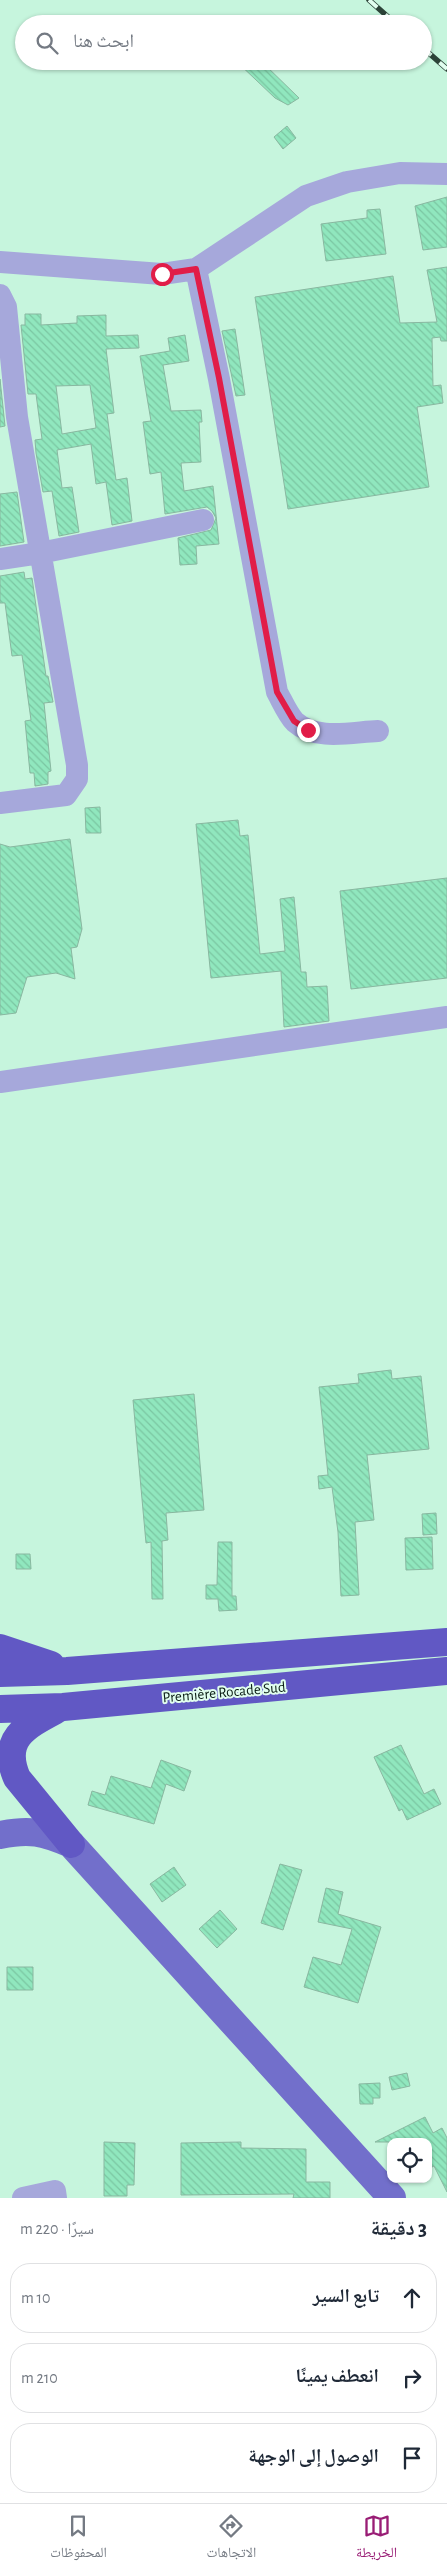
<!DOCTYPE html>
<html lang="ar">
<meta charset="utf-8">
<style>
body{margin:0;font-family:"Alegreya Sans","Noto Naskh Arabic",sans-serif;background:#f2f2f3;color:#1f2937;direction:rtl}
.controls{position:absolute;right:15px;bottom:15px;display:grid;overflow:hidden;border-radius:10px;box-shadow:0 1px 4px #0004}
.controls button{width:45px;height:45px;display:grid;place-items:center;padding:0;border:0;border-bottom:1px solid #e0e1e3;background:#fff;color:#1f2937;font:25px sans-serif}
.stop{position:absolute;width:15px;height:15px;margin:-11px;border:4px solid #e11d48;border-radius:50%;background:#fff}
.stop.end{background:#e11d48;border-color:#fff;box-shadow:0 1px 5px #0008}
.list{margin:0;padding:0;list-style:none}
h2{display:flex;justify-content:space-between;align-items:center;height:65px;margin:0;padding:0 20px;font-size:21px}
h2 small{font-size:16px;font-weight:400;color:#747a83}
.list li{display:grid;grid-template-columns:32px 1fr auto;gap:15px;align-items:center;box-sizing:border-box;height:70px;margin:0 10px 10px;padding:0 10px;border:1px solid #e0e1e3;border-radius:20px}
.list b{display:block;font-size:19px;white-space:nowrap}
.list em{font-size:16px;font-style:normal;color:#747a83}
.icon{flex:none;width:28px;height:28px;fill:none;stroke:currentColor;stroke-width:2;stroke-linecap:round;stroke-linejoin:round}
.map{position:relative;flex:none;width:447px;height:2198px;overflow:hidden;direction:ltr}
.search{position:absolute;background:#fff;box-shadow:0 1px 4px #0004;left:15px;right:15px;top:15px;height:55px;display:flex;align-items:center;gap:12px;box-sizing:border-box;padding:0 18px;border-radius:28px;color:#747a83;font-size:19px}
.sheet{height:305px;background:#fff}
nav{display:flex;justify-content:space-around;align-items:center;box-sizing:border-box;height:70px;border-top:1px solid #e0e1e3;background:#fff;font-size:14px;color:#747a83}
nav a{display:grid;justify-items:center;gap:2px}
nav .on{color:#991d75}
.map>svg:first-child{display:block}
</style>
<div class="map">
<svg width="447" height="2198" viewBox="0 0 447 2198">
<defs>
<pattern id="building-back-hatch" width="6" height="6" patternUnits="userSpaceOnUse" patternTransform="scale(1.25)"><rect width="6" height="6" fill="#90e7be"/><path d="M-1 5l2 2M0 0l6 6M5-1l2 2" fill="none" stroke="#7bc6a2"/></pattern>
</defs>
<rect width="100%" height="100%" fill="#c6f5dd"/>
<!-- building -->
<path fill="url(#building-back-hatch)" stroke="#89b7a0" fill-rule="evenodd" d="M236,61H261L299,98L288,105L275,98Z
M287,126L296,138L283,149L274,137Z
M447,197V247L423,250L415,206Z
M380,209L386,254L326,261L321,224L367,218V210Z
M447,267V341H441L440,337L432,338L433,386L441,385L443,403L417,407L429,487L288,509L255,297L393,276L400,323L437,322L427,270Z
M25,314H41V325L77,323V316L106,315V336L138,335L139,348L106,349L114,413L107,414L116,480L127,478L132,521L112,525L106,482L96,484L91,444L57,450L62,488L72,487L79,532L59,536L52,491L43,492L36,453L35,440L42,439L36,394H28L21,325H25ZM90,385L96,428L62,434L56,386Z
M235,329L245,395L236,396L222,331Z
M185,335L189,361L163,365L171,411L201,410L202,422H199L201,462L181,463L184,491L213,486L219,544L196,546L197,564L180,565L178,538L211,530L216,518L212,511L207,507L165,514L161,472L150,474L143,422L151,421L140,356L170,351L168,338Z
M0,379L5,426L0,427Z
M17,492L24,542L0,546V494Z
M24,572L25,579L32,578L46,676H48L53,702L44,703L51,771L48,772V784L35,786L34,773H30L25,721L31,720L22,655L12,656L5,603H0V576Z
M100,807L101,833H86L85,808Z
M238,820L240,836L248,835L260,954L285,951L280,899L294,897L301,972H306L307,987L327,986L329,1021L284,1027L281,971L211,978L196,824Z
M70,839L82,929L77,947L71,948L75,979L56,973L27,977L16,1013L0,1015V844L10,847Z
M447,878V978L351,989L340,891Z
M391,1370L392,1379L421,1376L429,1449L367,1455L374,1520L355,1522L359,1595L341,1596L338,1532L332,1487L319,1489L318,1476L328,1475L319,1387L359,1383L358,1374Z
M194,1394L204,1510L166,1513L168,1540L162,1541L163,1599H152L151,1542L146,1543L133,1400Z
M436,1513L437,1534L423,1535L422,1514Z
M432,1537L433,1569L406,1570L405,1538Z
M218,1542H232V1596H236L237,1610L219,1611L218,1599H206V1585H217Z
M16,1554H30L31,1569H16Z
M401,1745L424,1794L434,1789L441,1804L407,1820L402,1809L399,1811L374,1757Z
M161,1760L191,1771L184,1791L166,1784L154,1824L88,1805L92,1791L105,1795L111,1776L151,1788Z
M280,1864L302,1870L283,1930L261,1923Z
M174,1867L186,1885L162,1902L150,1884Z
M326,1888L343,1892L338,1914L381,1927L358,2003L304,1987L313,1957L341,1965L352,1929L318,1922Z
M220,1910L237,1929L217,1948L199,1929Z
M7,1967H33V1990H7Z
M407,2073L410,2086L392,2090L389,2077Z
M380,2083V2098H373V2104H360L359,2084Z
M425,2117L433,2133L442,2128L447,2138V2192L434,2166L428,2169V2142H375Z
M104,2142L135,2143L134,2185H127V2196H104Z
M241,2142V2148L306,2149V2182H330V2198H293L294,2194L181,2195V2143Z"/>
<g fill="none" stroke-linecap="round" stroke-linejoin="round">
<!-- minor -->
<path stroke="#a6a8db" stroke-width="22" d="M0,262L162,274L196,269L306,196L347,182L400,173L447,174
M196,269L219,379L277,692C282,701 288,715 295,722C316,741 352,732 378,731
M0,295L6,307L17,417L77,765V779L66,795L0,803
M0,559L40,553L203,520
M0,1082L447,1017
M23,2198L55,2191L56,2198"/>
<!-- major -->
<path stroke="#726fcb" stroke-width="28" d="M0,1835C30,1829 43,1832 71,1844L392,2198"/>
<!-- highway -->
<path stroke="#6158c4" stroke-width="28" d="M0,1648L51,1665
M0,1673L67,1671L447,1642
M0,1709L63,1707L447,1671
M56,1710C26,1726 0,1739 17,1778L71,1844"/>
<defs>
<path id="rail" d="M369,0L396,24
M423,48L447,69"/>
</defs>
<!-- rail casing -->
<use href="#rail" stroke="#2c4338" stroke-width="5.5"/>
<!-- rail -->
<use href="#rail" stroke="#e1feef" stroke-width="4" stroke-dasharray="11" stroke-linecap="butt"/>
</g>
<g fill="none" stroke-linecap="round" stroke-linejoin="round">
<!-- route -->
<path stroke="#e11d48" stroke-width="6" d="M162,274L196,269L219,378L277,692L294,721L308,730"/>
</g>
<g text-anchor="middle" stroke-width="4" stroke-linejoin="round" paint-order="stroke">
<!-- street labels -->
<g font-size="15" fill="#0b1d15" stroke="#e1feef">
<text transform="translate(224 1692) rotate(-5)" y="5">Première Rocade Sud</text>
</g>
</g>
</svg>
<div class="controls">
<button><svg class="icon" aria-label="locate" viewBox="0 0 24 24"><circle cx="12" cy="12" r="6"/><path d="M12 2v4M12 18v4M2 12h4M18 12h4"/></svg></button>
</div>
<div class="stop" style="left:162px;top:274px"></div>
<div class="stop end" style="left:308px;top:730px"></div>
<div class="search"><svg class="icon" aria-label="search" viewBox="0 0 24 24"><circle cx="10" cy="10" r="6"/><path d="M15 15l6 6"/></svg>ابحث هنا</div>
</div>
<section class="sheet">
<h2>3 دقيقة<small>سيرًا · 220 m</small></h2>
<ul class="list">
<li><svg class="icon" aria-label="ahead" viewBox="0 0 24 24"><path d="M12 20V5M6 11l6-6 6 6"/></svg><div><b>تابع السير</b></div><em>10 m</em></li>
<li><svg class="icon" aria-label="right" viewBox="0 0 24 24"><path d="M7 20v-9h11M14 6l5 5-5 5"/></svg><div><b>انعطف يمينًا</b></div><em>210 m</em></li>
<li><svg class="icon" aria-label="arrive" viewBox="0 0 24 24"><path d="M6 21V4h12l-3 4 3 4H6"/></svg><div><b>الوصول إلى الوجهة</b></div></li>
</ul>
</section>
<nav>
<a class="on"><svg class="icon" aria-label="map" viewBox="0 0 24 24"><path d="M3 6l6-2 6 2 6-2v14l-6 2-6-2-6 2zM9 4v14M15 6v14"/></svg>الخريطة</a>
<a><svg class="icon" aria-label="directions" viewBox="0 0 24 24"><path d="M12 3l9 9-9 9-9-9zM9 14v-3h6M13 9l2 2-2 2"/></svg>الاتجاهات</a>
<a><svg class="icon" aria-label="saved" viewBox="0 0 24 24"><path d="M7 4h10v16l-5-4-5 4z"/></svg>المحفوظات</a>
</nav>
